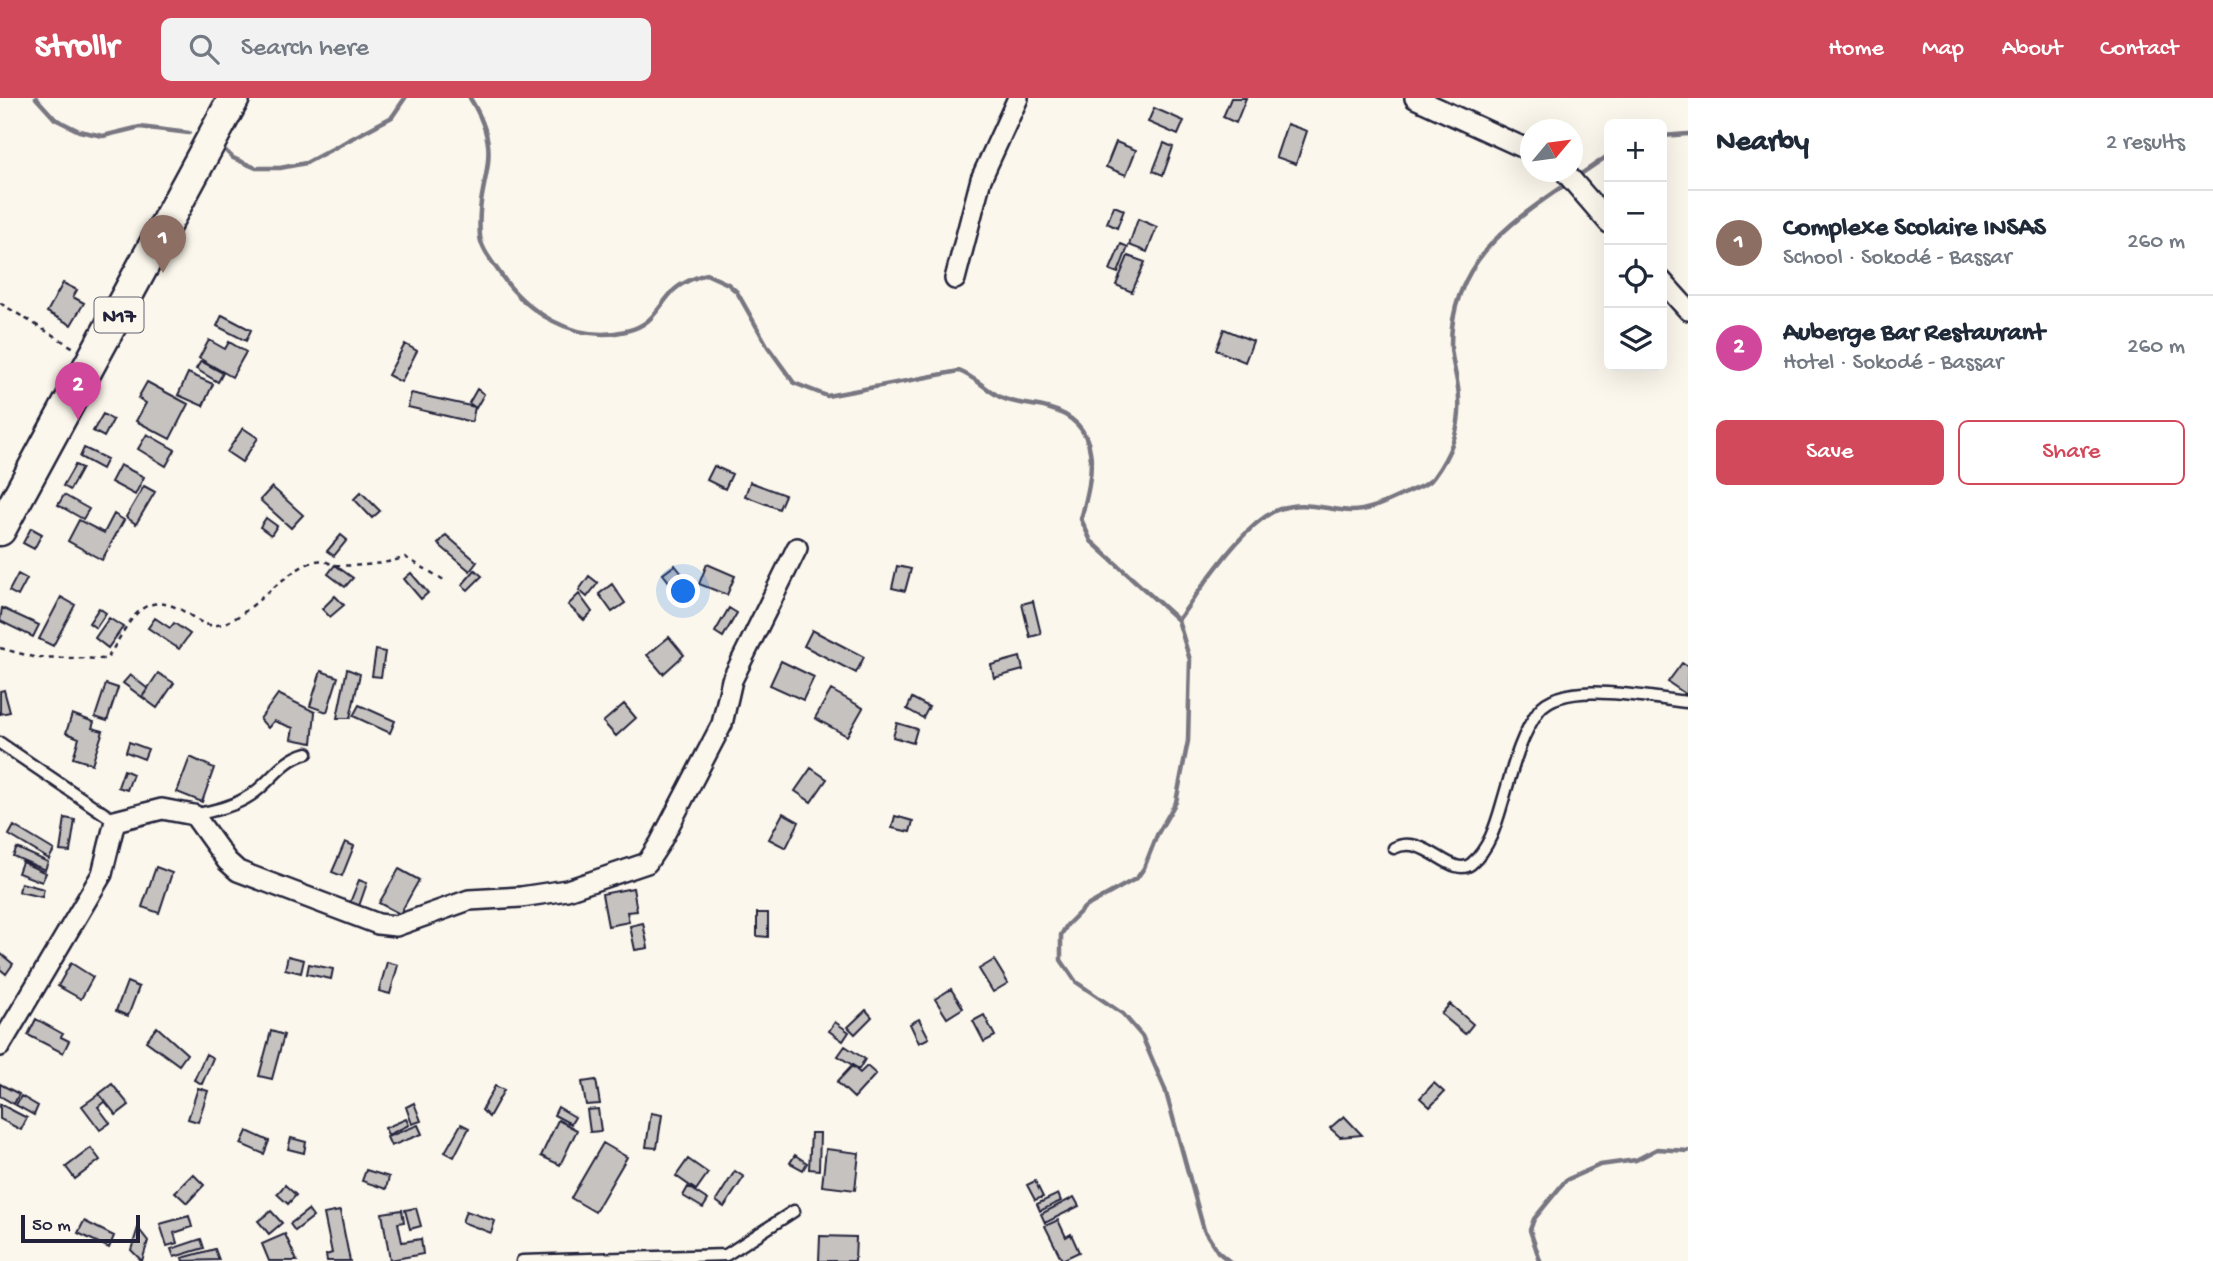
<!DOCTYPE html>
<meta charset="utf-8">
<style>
body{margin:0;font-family:"Gochi Hand",sans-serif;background:#f2f2f3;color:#1f2937}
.controls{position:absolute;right:21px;top:21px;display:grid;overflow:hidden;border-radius:10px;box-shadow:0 7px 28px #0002}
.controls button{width:63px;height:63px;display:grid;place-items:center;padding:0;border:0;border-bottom:2px solid #e0e1e3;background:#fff;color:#1f2937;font:35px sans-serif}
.compass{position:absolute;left:1520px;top:21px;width:63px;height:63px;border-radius:50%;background:#fff;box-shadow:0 7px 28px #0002;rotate:61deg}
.scale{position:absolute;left:21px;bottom:18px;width:119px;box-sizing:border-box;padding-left:7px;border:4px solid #22223b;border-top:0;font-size:19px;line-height:24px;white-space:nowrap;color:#22223b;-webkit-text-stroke:5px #fbf7ec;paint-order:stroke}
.you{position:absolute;left:684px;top:494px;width:24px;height:24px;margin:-18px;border:5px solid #fff;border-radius:50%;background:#1a73e8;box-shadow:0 0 0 10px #1a73e833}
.badge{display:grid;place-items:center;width:46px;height:46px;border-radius:50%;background:#d1495b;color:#fff;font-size:23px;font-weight:700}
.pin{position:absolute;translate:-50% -58px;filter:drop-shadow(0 2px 4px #0008)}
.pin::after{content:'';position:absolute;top:37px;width:24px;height:21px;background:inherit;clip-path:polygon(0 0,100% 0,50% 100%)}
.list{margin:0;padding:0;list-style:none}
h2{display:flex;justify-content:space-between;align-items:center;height:91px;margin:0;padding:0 28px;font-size:30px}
h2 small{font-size:23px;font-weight:400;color:#747a83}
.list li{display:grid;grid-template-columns:46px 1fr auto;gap:21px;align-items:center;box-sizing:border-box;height:105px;padding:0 28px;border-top:2px solid #e0e1e3}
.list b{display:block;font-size:26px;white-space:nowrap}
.list p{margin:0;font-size:23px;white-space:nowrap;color:#747a83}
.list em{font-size:23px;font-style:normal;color:#747a83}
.actions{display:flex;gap:14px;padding:21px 28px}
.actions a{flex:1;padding:16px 0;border:2px solid #d1495b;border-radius:10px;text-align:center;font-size:24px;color:#d1495b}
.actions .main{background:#d1495b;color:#fff}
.icon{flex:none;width:38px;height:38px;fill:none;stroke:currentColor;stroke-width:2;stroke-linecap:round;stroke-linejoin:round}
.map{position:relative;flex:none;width:1688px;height:1163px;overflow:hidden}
header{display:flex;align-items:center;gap:42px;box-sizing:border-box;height:98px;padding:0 35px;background:#d1495b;color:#fff}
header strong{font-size:33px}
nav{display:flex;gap:38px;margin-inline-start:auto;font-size:24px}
.search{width:490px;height:63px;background:#f2f2f3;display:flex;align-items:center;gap:18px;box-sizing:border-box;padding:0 24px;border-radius:10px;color:#747a83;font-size:26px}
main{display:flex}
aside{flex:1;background:#fff}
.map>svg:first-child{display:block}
</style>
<header>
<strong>Strollr</strong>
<div class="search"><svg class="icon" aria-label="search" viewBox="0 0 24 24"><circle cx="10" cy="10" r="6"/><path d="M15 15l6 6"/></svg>Search here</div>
<nav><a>Home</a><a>Map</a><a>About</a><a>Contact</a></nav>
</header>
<main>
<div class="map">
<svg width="1688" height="1163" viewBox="0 0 1688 1163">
<rect width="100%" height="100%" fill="#fbf7ec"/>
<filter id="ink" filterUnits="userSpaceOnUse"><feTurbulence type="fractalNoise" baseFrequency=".0143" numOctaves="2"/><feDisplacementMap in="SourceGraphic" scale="14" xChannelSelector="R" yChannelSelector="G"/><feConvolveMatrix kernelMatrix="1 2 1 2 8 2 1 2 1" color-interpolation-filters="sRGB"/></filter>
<g filter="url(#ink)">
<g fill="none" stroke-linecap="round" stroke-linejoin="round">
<!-- stream -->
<path stroke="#787681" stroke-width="4.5" d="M36,0L55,21L79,33L103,38L140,29L189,35
M470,0C508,62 475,78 480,138C481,150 490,161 497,171C524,213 574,246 626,233C653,227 657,210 673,193C682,184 695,180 706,176L728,186L737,194L768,249L794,285L827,298L959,273C975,279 985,291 1000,299C1013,306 1033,306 1047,310C1105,325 1093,377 1081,421L1091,443L1178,522L1190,562L1188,643L1176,704L1157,737L1144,770L1137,780L1085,809L1067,827L1061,837V862L1076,884L1123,916L1142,938L1165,991L1204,1132L1218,1154L1229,1163
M1662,38L1688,36
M227,54L233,60L256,70H280L306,65L392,19L405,0
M1575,80L1609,57
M1178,522C1201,491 1242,427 1277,412C1302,401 1326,412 1351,413C1370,413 1388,403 1406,395C1414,391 1428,387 1433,380C1450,357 1461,329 1459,301C1459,284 1452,266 1451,249C1450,167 1507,126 1568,85
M1540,1163L1530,1132L1534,1121L1566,1082L1600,1067L1636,1062L1657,1051L1688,1053"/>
</g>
<!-- building -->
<path fill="#c6c2c0" stroke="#22223b" stroke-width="2" d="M1231,0H1246L1236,25L1223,19Z
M1154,10L1184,23L1178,37L1148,24Z
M1287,26L1307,33L1296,66L1276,59Z
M1116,44L1136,52L1126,77L1106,69Z
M1164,45L1173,49L1163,77L1153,73Z
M1114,108L1124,112L1117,130L1107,125Z
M1138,121L1157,129L1147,154L1129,147Z
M1121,146L1128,149L1118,175L1110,172Z
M1128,158L1145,164L1132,194L1116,187Z
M63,185L77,192L73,199L84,205L71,227L47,214Z
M222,217L251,232L246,243L217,228Z
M1224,231L1253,243L1245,264L1216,252Z
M209,242L225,251L229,244L246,254L232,279L199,260Z
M405,246L417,253L401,284L388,277Z
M201,263L223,275L218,284L196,271Z
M188,275L213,286L203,308L178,297Z
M147,284L188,306L170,341L136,323L146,305L138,300Z
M477,291L484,296L476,310L469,305Z
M411,295L475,309L472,324L408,309Z
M103,316L113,322L104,339L93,333Z
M243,330L258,340L242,364L227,354Z
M147,336L175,352L166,368L138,351Z
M84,350L107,361L102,371L80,359Z
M75,367L82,370L70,392L63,388Z
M120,367L144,379L135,397L111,384Z
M714,368L732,376L725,391L707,382Z
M750,384L785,397L779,411L745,398Z
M144,388L155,394L136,426L126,419Z
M272,389L303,417L291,430L260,402Z
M361,394L380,413L372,420L354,401Z
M64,397L89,411L83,421L58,407Z
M114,416L124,422L102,462L68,443L79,422L104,435Z
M266,420L277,428L271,437L260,429Z
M31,430L42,436L34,451L23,445Z
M341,437L347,442L334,458L327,453Z
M446,437L477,464L470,473L438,446Z
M707,466L735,478L727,497L699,486Z
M335,467L353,480L345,489L328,476Z
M675,467L693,490L681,499L663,476Z
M897,468L911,471L905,493L892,490Z
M475,472L482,478L468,492L462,487Z
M411,475L428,495L421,501L404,481Z
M18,476L27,481L18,498L9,493Z
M589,478L598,485L587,499L579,492Z
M612,486L625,505L612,514L599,496Z
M579,496L592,514L584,522L568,507Z
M335,498L344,507L330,519L322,511Z
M61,499L75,507L53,548L39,541Z
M1033,503L1041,536L1030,539L1022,506Z
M2,510L39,527L33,539L0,523Z
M99,510L106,515L96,530L89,525Z
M729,510L737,515L723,539L715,534Z
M109,520L123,529L108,550L95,540Z
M155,520L170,530L174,525L190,536L179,551L148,530Z
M812,532L864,559L856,575L804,548Z
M669,539L684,557L663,576L647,557Z
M376,552L385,554L381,579L372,578Z
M1020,559L1023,572L994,580L991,567Z
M781,563L814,579L803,602L770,587Z
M1682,565L1688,569L1687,597L1668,584Z
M347,571L360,576L350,620H337Z
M321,573L338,579L327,614L310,608Z
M158,575L174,585L157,610L142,599Z
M130,577L148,591L142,599L123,585Z
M106,586L118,590L107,623L95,619Z
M4,592L10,614L0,616V593Z
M831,592L863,610L847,638L815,620Z
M278,596L315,614L312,645L291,641L293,630L274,623L268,630L260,621Z
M912,600L929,609L923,620L907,611Z
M624,606L636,620L616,638L603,624Z
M359,607L395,623L390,635L353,618Z
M72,616L94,624L92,630L103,633L92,666L73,660L79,640L66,635Z
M897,625L917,631L913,645L893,639Z
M129,644L148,651L144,661L126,654Z
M190,659L214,670L202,704L177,694Z
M811,670L827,681L811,704L795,693Z
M124,672L133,676L127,692L118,689Z
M783,715L799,724L786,750L769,741Z
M895,718L913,723L910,734L892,730Z
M65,720L75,722L70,754L60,753Z
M14,728L54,752L49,761L9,737Z
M345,744L354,748L342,778L332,774Z
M17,750L48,764L45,772L13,758Z
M22,764L46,775L42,784L18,775Z
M156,769L172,775L159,815L142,809Z
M399,771L419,782L400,816L379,805Z
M359,782L367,785L358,811L349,807Z
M21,785L44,791L42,799L19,794Z
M633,790L637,813L627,814L629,824L608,828L602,796Z
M757,815H768V839L757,838Z
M643,825L648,850L635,852L630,828Z
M0,855L13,866L6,876L0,871Z
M288,858L304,862L301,875L285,871Z
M994,862L1008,885L993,894L979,871Z
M387,864L398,867L390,896L379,893Z
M71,865L93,879L81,901L58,888Z
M309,866L333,871L331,881L307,876Z
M127,884L139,889L128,918L116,913Z
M951,891L963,910L947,920L935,901Z
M1450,906L1473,926L1465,936L1441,916Z
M866,912L872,919L855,936L848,929Z
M984,917L995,938L984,944L973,923Z
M36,921L63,936L61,939L69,943L63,955L28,937Z
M919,921L929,940L919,945L910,926Z
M835,924L849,934L843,943L829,933Z
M157,929L187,956L179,967L146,943Z
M271,933L284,937L272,981L259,978Z
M845,948L865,961L859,971L838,958Z
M206,956L213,960L202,986L194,982Z
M852,968L860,975L867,968L876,976L854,1000L837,984Z
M596,982L600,1006L586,1007L582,984Z
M1434,985L1444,994L1430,1009L1420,1000Z
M0,986L19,996L14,1006L0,998Z
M112,986L129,1007L116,1017L99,996Z
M495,988L504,992L489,1019L482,1012Z
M198,990L208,993L198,1024L188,1021Z
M99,996L105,1003L98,1009L110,1025L100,1032L82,1008Z
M21,998L38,1008L34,1017L16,1007Z
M414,1005L421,1023L412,1026L406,1009Z
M0,1006L27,1020L21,1032L0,1021Z
M558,1009L575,1019L571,1026L554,1017Z
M598,1011L601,1033L590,1034L587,1012Z
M651,1015L662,1017L657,1050L646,1049Z
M1344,1018L1362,1037L1340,1039L1330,1030Z
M406,1021L409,1027L388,1037L385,1030Z
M558,1022L577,1032L560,1067L541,1058Z
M461,1026L469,1030L454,1059L445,1054Z
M418,1027L422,1036L391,1048L387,1039Z
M247,1033L269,1043L264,1056L241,1046Z
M811,1035H820L819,1072L809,1071Z
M291,1040L306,1044L304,1055L288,1051Z
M603,1045L627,1059L595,1114L571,1100Z
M91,1050L100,1062L75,1081L66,1069Z
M826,1051L859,1055L855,1092L822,1088Z
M795,1057L807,1065L803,1072L790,1065Z
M688,1061L708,1075L696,1092L676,1078Z
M366,1072L389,1079L386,1091L362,1083Z
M735,1073L744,1079L724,1109L716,1103Z
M193,1076L204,1087L187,1105L175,1094Z
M1035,1083L1043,1099L1035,1102L1027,1087Z
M285,1087L296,1097L288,1106L277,1096Z
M688,1089L708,1102L703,1110L683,1098Z
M1058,1096L1061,1103L1040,1113L1037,1106Z
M1074,1099L1079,1108L1045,1125L1041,1116Z
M416,1110L421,1128L410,1131L405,1112Z
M308,1112L313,1119L295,1133L290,1126Z
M402,1112L404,1124L398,1125L402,1144L421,1141L423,1156L390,1162L382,1115Z
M271,1113L282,1125L269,1136L258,1123Z
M340,1113L350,1163H327L326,1157L332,1155L324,1116Z
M466,1113L495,1123L491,1135L462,1124Z
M189,1118L192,1129L174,1135L177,1145L167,1148L160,1126Z
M1058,1122L1066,1139L1071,1136L1079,1154L1062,1162L1045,1128Z
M84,1123L114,1138L109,1150L78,1135Z
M138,1130L148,1143L142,1163L131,1152Z
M285,1136L297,1163H269L262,1146Z
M820,1138L856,1139L855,1163H819Z
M201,1141L204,1150L174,1159L171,1151Z
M215,1151L219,1162L183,1163L182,1160Z"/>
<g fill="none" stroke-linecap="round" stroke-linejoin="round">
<defs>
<path id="lane" d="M0,645L115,723
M194,717C215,712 233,709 251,697C272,683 281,662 307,655
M1394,750C1424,734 1451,781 1471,766C1489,751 1496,727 1502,706C1512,673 1519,640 1539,612C1564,580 1652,601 1688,604
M522,1163L726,1157L794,1113"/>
<path id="street" d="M1415,0L1531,53
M1565,74L1609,125
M955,181L981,81L1018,0
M1662,183L1688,212
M0,948L102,776L115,723L162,711L194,717L227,763L238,773L378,826L396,828L469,802L521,799L567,792L647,765L660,745L722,626L732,582L797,450"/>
<path id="primary" d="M0,432L234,0"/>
</defs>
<!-- lane casing -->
<use href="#lane" stroke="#22223b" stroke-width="15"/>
<!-- street casing -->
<use href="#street" stroke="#22223b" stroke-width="24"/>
<!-- primary casing -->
<use href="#primary" stroke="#22223b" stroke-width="35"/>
<!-- path -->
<path stroke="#22223b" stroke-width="2.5" stroke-dasharray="5 5" stroke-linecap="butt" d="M0,205L74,250
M0,550L33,559L107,561C129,526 141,486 188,516C197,522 206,529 217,527C248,523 281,472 316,463C324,461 329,466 336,467C353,469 389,466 405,459L444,482"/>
<!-- lane -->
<use href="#lane" stroke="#fbf7ec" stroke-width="10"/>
<!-- street -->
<use href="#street" stroke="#fbf7ec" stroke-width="19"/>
<!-- primary -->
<use href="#primary" stroke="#fbf7ec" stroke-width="30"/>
</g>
</g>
<g text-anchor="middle" stroke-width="7" stroke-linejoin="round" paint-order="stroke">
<!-- shield labels -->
<rect fill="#fbf7ec" stroke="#636270" stroke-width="2" x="94.5" y="199.5" width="49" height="35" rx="5"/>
<g font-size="21" font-weight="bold" fill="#22223b">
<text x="119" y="224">N17</text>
</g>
</g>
</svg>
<div class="controls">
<button>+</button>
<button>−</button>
<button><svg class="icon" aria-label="locate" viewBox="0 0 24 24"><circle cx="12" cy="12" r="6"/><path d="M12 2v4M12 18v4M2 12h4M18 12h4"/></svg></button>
<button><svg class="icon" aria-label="layers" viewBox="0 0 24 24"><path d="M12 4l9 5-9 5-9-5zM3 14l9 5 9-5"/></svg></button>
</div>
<svg class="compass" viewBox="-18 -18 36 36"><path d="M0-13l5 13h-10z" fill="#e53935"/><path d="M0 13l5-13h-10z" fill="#747a83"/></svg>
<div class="scale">50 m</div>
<div class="you"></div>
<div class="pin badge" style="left:163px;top:175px;background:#8d6e63">1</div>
<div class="pin badge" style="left:78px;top:322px;background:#d1479c">2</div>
</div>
<aside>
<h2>Nearby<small>2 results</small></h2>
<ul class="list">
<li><span class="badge" style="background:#8d6e63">1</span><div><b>Complexe Scolaire INSAS</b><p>School · Sokodé - Bassar</p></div><em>260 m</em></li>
<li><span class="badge" style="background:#d1479c">2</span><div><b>Auberge Bar Restaurant</b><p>Hotel · Sokodé - Bassar</p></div><em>260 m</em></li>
</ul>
<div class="actions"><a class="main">Save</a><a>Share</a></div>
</aside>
</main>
